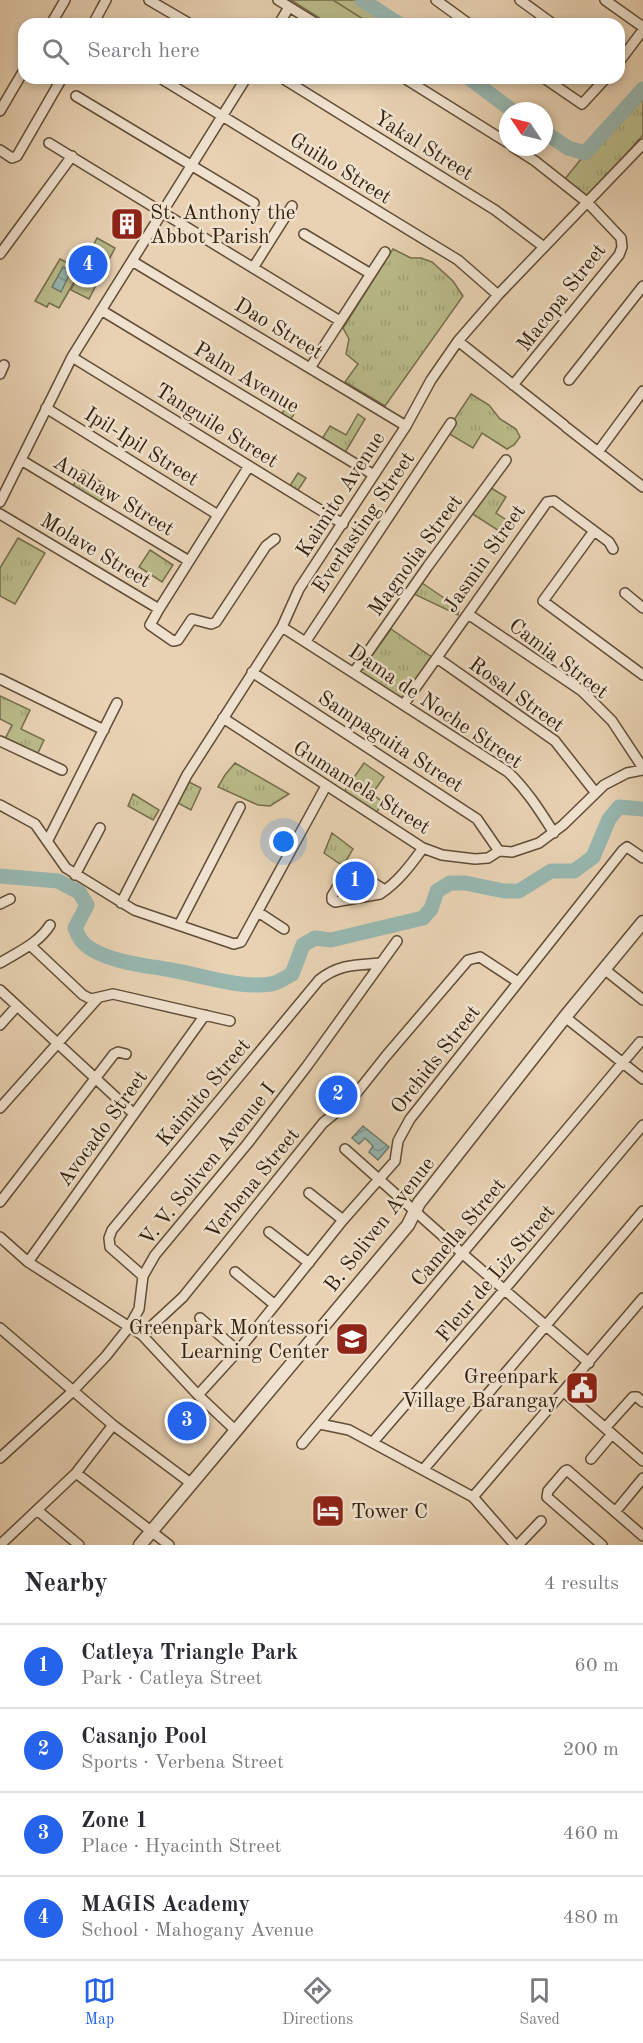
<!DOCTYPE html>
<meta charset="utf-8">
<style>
body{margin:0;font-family:"Old Standard TT",serif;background:#f7f7f7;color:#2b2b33}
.compass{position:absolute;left:499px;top:102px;width:54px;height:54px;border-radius:50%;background:#fff;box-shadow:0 3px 9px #0003;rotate:305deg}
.you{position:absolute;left:284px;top:842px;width:21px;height:21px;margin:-15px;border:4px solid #fff;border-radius:50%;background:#1a73e8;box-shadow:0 0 0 9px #1a73e833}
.badge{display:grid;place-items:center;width:39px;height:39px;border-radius:50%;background:#2563eb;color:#fff;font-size:20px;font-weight:700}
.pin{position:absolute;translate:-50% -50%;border:3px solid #fff;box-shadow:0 2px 6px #0006}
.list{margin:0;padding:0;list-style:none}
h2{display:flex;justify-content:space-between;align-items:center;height:78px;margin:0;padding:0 24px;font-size:26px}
h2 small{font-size:20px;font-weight:400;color:#7c7c81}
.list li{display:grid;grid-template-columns:39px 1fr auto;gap:18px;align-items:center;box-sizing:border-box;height:84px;padding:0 24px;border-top:2px solid #e1e1e2}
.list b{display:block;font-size:22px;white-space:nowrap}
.list p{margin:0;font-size:20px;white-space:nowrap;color:#7c7c81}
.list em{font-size:20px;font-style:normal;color:#7c7c81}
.icon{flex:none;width:33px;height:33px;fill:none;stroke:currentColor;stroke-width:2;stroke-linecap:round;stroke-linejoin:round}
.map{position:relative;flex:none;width:643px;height:1545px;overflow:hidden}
.search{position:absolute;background:#fff;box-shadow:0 3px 9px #0003;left:18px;right:18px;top:18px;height:66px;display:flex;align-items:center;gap:15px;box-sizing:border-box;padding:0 21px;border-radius:18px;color:#7c7c81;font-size:22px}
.sheet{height:414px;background:#fff}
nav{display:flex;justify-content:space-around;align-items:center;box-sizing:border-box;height:84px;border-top:2px solid #e1e1e2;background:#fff;font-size:16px;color:#7c7c81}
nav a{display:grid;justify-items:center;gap:3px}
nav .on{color:#2563eb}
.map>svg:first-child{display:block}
</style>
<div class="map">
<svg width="643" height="1545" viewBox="0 0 643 1545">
<defs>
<pattern id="grass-tufts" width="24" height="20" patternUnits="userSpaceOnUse" patternTransform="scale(1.5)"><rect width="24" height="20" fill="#babb8a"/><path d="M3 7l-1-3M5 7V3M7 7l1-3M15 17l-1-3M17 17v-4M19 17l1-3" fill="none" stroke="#a0a076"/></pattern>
<pattern id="water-waves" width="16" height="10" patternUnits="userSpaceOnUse" patternTransform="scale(1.5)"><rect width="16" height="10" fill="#97b7b0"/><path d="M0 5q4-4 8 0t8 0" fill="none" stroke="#7c948e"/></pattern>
</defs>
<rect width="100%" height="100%" fill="#e8d2b3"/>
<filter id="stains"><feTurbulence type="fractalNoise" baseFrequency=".00333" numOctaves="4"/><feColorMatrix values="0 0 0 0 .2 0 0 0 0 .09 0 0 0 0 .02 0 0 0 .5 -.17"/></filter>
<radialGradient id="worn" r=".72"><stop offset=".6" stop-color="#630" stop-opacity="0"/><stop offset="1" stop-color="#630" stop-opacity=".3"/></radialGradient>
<!-- grass -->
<path fill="url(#grass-tufts)" stroke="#766e4c" stroke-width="1.5" d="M273,0H367L403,24H312Z
M643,99V135L587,199L565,179L581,159L589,158Z
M393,249L411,258H421L432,262L453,281L463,296L385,406L345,382L358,364L346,354L349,339L343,328Z
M81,270L99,279L89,299L71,290Z
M471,394L489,405L500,419L516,429L520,437L514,445L507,449L482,433L473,448L446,432Z
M290,400L299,406L289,422L280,417Z
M358,414L365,419L343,456L320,442L330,426L346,435Z
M83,470L110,488L98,505L72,487Z
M298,473L306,478L296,493L288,489Z
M488,486L506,497L496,513L514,525L507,536L471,513Z
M18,538L45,553L15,604L0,596V568Z
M150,550L173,565L162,582L139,567Z
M422,583L459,608L458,615L414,594Z
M391,629L433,658L403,700L360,672Z
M0,696L30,710L21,729L44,740L36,757L4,741L12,725L0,719Z
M235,763L289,794L270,806L258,805L218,787L225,775Z
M364,763L384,777L372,794L383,802L373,818L341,796Z
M187,781L201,788L191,810L176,802Z
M133,794L159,810L153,820L128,806Z
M332,833L353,849L346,861L340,864L324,853Z
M348,873L382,890L336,900L334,896Z"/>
<!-- garden -->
<path fill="#babb8a" stroke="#766e4c" stroke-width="1.5" d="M291,0H333L371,24H329Z
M97,238L115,248L99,279L81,270L59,308L49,303L47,307L35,301L60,259L81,270Z"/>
<!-- water -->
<path fill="url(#water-waves)" stroke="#6f7b6f" stroke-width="1.5" d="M63,267L71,271L61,292L52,287Z
M363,1126L389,1147L378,1160L369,1152L373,1146L365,1138L359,1144L352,1138Z"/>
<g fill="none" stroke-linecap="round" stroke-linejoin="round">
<!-- river -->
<path stroke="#97b7b0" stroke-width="15" d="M362,0L399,24
M469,78L513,111
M544,132L568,148L585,153L643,89
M0,876L58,881L79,892L87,905L75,928C78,937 82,944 91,949C115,963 144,965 171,970C202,975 239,989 271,984C278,983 286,977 292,974L303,945L315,938L331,940L423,918L431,909L437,891L450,883H465L504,891H519L551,871H574L593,857L609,819L619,807L643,809"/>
<defs>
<path id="minor" d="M149,0L190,24
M278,0L317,24
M436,0L469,24
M520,0L553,24
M605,0L643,27
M51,24L65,0
M93,24L106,0
M279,24L289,7
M619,62L643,30
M160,78L458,260L498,295
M282,78L495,210L544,247
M404,78L508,143
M544,78L582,104L606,78
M76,96L254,203
M0,111L24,70
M49,143L340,321
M0,150L12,158L17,156L62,78
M304,234L371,274
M0,254L72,156
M132,261L406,426
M253,268L292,206
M101,310L374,475
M458,341L564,425
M72,357L343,524
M310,368L385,252
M0,374L4,365
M569,380L643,286
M513,385L619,255L622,247L621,238L588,203L535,161L513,147
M46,408L218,515
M566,427L643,487
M598,452L643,391
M21,460L189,561
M0,502L72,357L246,78
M0,514L159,609L150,625L173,641L178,640L192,619L211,624L216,622L266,546L275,539
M594,531L543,601L643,675
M625,593L643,608
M159,609L249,466
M468,614L582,691L612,721L643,768
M282,627L508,772C527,790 540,811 554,833
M306,641L451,423
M437,658L555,741L595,792
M252,672L477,819L499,851
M354,672L428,566L506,460
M0,679L104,730
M404,704L547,502L554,501L609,542L613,549
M223,718L423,848L442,855L475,859L488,858L499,851L512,852L539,843L563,825L604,785L627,773L643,770
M0,741L62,770
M0,805L35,824L66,868L134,910L234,944L241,942L326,786
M48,840L117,703
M75,875L100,828
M385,890L351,869H348L332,896V900L335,902L380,894C398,882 410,866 423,848
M121,903L187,775L282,627L299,589L406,426L431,380L458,341L498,295L643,144
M0,904L10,899
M258,912L284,929
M179,925L240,807
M30,945L83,995L91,999L113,994L230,1021
M0,963C18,952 39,943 50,925
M604,969L643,1000
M0,990L134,1114
M565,1017L643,1079
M0,1025L17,1006
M0,1108L98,998
M345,1149L463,1254L589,1363
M309,1193L343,1220
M0,1202L114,1054L118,1052L126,1054
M269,1232L309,1263
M0,1237L28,1262L142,1335L198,1395L235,1430
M28,1262L205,1015
M235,1272L275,1305
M143,1276L110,1247L109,1238L112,1230L319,980C339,964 356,965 381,963
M200,1318L238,1351
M0,1328L113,1425L192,1484
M142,1335L183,1297L323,1123L351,1100L386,1056L468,960L480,957L518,982
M564,1392L643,1461
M198,1395L238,1351L343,1220L395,1161L398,1141L410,1119L623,850L627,847L643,858
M320,1424L349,1430L473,1497L515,1545
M605,1428L633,1397H637L643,1402
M373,1442L504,1290L643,1125
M302,1444L640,1042
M0,1458L72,1392L106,1356L129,1327L139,1309L143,1276L155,1255L248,1143L307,1066L397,941
M591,1459L612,1434
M423,1470L643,1211
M76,1473L169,1545
M473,1497L643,1298
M37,1510L79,1545
M615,1512L643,1478
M0,1545L76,1473L113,1425
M518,1545L541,1521
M602,1545L547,1497L548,1491L565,1471L567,1470L643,1536"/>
<path id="tertiary" d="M140,1545L408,1225L419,1203L565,1017L643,922"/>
</defs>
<!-- minor casing -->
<use href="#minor" stroke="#604d37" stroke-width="12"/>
<!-- tertiary casing -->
<use href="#tertiary" stroke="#604d37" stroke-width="15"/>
<!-- minor -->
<use href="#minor" stroke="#f0e2ce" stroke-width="9"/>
<!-- tertiary -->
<use href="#tertiary" stroke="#f0e2ce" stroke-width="12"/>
</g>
<!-- icons -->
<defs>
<symbol id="building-square" viewBox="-11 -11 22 22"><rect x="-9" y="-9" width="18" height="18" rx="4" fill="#8f2418" stroke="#f0e2ce"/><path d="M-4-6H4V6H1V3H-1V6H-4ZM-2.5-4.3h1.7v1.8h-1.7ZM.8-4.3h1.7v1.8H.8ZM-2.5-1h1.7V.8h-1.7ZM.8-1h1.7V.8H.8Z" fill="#fff"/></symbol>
<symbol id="school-square" viewBox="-11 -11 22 22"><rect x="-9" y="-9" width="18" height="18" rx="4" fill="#8f2418" stroke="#f0e2ce"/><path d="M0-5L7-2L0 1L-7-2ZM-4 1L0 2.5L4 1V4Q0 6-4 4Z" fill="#fff"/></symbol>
<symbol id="civic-square" viewBox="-11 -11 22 22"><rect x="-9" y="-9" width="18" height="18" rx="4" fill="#8f2418" stroke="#f0e2ce"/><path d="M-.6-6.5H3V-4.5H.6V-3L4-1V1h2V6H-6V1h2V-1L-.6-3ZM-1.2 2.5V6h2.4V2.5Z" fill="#fff"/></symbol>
<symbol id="hotel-square" viewBox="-11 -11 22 22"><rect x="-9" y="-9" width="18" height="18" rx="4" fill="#8f2418" stroke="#f0e2ce"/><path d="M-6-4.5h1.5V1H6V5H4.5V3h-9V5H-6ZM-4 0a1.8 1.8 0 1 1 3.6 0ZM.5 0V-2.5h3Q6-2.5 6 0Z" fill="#fff"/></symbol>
</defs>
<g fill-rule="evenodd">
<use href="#building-square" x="108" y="205" width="38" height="38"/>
<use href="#school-square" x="333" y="1320" width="38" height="38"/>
<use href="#civic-square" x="563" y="1369" width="38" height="38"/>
<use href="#hotel-square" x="309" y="1492" width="38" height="38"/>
</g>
<g text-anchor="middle" stroke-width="5" stroke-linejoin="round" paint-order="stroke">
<!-- street labels -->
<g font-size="21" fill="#32210e" stroke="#f0e2ce">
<text transform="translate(424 145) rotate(32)" y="7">Yakal Street</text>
<text transform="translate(341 168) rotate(32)" y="7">Guiho Street</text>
<text transform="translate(561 297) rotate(-52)" y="7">Macopa Street</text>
<text transform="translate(279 328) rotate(31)" y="7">Dao Street</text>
<text transform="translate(247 377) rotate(31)" y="7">Palm Avenue</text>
<text transform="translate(217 425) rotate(32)" y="7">Tanguile Street</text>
<text transform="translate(142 446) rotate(32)" y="7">Ipil-Ipil Street</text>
<text transform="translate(340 494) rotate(-57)" y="7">Kaimito Avenue</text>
<text transform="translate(114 495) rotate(31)" y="7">Anahaw Street</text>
<text transform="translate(363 522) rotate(-56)" y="7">Everlasting Street</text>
<text transform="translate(96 550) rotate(31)" y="7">Molave Street</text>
<text transform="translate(415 555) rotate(-54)" y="7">Magnolia Street</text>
<text transform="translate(484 558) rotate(-55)" y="7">Jasmin Street</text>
<text transform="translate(559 658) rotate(37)" y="7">Camia Street</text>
<text transform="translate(517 694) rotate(36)" y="7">Rosal Street</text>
<text transform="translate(436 706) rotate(34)" y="7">Dama de Noche Street</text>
<text transform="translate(391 741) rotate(33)" y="7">Sampaguita Street</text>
<text transform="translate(362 787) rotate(32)" y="7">Gumamela Street</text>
<text transform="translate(435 1059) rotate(-52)" y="7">Orchids Street</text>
<text transform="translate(203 1092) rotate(-50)" y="7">Kaimito Street</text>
<text transform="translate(102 1128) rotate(-54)" y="7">Avocado Street</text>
<text transform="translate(207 1164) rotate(-51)" y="7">V. V. Soliven Avenue I</text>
<text transform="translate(252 1183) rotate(-51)" y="7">Verbena Street</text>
<text transform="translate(379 1224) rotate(-52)" y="7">B. Soliven Avenue</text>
<text transform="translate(458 1232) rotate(-50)" y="7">Camella Street</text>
<text transform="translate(495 1273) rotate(-50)" y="7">Fleur de Liz Street</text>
</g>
<!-- poi labels -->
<g font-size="21" fill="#32210e" stroke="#f0e2ce" text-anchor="start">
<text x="150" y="219">St. Anthony the<tspan x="150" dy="24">Abbot Parish</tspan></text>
<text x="329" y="1334" text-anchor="end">Greenpark Montessori<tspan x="329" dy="24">Learning Center</tspan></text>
<text x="559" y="1383" text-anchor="end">Greenpark<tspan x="559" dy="24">Village Barangay</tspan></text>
<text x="351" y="1518">Tower C</text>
</g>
</g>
<rect width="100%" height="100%" filter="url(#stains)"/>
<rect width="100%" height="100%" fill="url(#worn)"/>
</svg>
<svg class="compass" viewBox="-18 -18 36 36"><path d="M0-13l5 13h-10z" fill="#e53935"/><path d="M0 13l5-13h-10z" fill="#7c7c81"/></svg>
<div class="you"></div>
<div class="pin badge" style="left:355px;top:881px">1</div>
<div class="pin badge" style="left:338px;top:1095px">2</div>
<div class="pin badge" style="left:187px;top:1421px">3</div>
<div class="pin badge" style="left:88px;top:265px">4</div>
<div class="search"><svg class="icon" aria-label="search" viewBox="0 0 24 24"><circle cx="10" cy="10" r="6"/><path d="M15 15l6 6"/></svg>Search here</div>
</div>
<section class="sheet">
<h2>Nearby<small>4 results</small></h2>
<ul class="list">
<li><span class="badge">1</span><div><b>Catleya Triangle Park</b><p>Park · Catleya Street</p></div><em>60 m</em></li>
<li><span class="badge">2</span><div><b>Casanjo Pool</b><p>Sports · Verbena Street</p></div><em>200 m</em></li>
<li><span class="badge">3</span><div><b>Zone 1</b><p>Place · Hyacinth Street</p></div><em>460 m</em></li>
<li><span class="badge">4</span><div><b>MAGIS Academy</b><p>School · Mahogany Avenue</p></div><em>480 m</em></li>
</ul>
</section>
<nav>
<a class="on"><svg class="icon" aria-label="map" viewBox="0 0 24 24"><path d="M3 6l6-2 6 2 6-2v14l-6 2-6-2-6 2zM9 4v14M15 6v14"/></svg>Map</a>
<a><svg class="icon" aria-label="directions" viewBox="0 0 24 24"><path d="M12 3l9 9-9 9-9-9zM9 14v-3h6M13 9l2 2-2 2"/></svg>Directions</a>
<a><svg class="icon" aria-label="saved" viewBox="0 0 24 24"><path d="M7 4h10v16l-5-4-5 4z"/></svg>Saved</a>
</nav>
